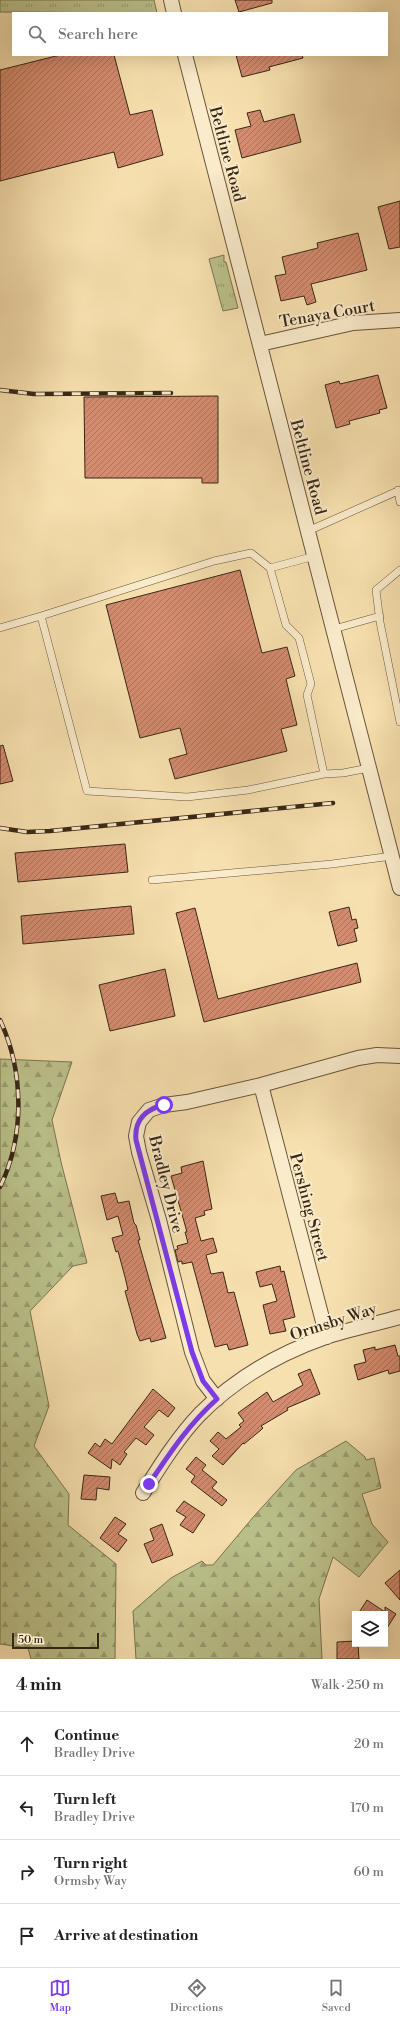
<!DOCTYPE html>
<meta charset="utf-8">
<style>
body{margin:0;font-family:"Libre Bodoni",serif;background:#f6f6f6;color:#202124}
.controls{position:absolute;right:12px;bottom:12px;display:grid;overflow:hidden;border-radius:0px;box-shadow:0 4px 16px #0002}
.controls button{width:36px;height:36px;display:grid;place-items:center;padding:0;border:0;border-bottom:1px solid #e0e0e0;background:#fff;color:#202124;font:20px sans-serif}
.scale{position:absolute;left:12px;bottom:10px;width:87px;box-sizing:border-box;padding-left:4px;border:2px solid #382716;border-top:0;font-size:11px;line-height:14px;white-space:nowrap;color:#382716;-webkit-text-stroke:3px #faebcb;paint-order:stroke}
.stop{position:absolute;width:12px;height:12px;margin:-9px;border:3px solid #7c3aed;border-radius:50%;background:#fff}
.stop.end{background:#7c3aed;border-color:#fff;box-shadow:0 1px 4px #0008}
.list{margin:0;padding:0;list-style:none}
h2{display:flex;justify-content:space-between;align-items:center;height:52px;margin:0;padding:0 16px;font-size:17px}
h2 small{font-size:13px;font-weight:400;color:#757577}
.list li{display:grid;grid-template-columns:26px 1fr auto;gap:12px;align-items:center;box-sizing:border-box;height:64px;padding:0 16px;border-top:1px solid #e0e0e0}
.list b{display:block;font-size:15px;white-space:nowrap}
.list p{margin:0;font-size:13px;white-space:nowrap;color:#757577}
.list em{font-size:13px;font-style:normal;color:#757577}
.icon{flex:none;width:22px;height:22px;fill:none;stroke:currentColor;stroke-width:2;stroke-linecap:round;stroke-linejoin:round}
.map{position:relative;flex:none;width:400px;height:1659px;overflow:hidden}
.search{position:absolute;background:#fff;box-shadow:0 4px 16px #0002;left:12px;right:12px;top:12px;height:44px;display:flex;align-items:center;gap:10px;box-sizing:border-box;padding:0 14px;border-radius:0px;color:#757577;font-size:15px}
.sheet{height:308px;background:#fff}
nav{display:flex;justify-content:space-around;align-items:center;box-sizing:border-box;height:56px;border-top:1px solid #e0e0e0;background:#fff;font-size:11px;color:#757577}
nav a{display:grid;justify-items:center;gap:2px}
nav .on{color:#7c3aed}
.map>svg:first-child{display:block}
</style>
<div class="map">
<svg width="400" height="1659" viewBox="0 0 400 1659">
<defs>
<pattern id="grass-tufts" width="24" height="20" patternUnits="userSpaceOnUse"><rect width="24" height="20" fill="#bbc28c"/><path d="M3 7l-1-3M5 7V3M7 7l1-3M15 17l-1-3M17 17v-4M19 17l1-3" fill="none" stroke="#999e71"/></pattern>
<pattern id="forest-firs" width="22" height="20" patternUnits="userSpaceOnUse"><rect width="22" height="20" fill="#bbc28c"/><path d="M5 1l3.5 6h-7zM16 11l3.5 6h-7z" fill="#999e71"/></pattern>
<pattern id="building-hatch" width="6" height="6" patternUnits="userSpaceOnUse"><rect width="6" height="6" fill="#d48b6f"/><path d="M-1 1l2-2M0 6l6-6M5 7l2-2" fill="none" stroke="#ad725a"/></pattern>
</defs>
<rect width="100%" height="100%" fill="#f7e0af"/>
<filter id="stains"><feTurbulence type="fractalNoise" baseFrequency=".005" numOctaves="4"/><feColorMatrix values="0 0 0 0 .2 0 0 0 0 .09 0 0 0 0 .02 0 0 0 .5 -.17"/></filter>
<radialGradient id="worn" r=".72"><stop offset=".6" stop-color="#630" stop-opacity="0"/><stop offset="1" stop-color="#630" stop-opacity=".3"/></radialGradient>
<!-- grass -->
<path fill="url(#grass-tufts)" stroke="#7a7451" d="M0,0H154L157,13L0,12Z
M224,255V262H226L238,308L223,311L209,259Z"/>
<!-- forest -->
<path fill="url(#forest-firs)" stroke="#7a7451" d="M0,1059L72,1062L52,1120L61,1162L87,1263L73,1266L30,1311L49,1406L34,1446L69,1494L68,1525L116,1564L115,1659H31L28,1648L0,1644Z
M346,1441L365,1457L366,1460L374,1458L381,1488L362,1494L372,1524L388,1542L359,1577L333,1557L319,1599L322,1659H136L133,1611L171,1578L202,1561L206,1565H213L255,1515L296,1470Z"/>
<!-- building -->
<path fill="url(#building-hatch)" stroke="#382716" d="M235,0H272V3L239,12Z
M60,55H114L130,115L152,110L163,155L118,168L114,152L0,181V70Z
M236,55H302L303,58L269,67L270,70L242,77Z
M260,110L264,122L294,114L301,142L242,158L235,130L251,126L247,113Z
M400,201V247L389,249L378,207Z
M358,233L367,270L311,284L316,302L307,305L304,296L281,301L275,276L286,274L282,257L318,248L317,243Z
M378,375L387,408L379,410L380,413L349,421L350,424L336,428L325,385L339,381L340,384Z
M218,396V483H202V478H85L84,397Z
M240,570L262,653L287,647L295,676L286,679L297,725L281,729L287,751L175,779L169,759L187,754L180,728L140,738L106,605Z
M3,745L13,781L0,784V746Z
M125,844L128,872L18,882L15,853Z
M131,906L134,934L23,944L21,916Z
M349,907L352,920L356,919L358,928L354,929L357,941L338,946L329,912Z
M195,908L218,999L357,963L361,982L204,1022L176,913Z
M165,969L175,1016L110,1031L99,985Z
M203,1161L212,1209L204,1211L205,1215L195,1218L201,1241L213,1238L217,1252L206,1255L211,1274L223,1272L228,1293L234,1292L248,1345L229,1350L227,1344L215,1347L192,1262L182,1264V1261L178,1262L175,1250L178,1249L177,1246L188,1243L185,1232H187L171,1176L182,1173L181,1167Z
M115,1193L118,1203L129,1201L134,1223L136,1225L140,1240H138L166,1338L151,1342L150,1338L140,1341L137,1334L125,1291L128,1290L125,1277L118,1251L116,1252L112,1238L123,1235L118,1216L107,1220L101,1196Z
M280,1266L281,1272L284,1271L295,1317L283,1320L286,1331L270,1334L263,1305L277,1301L272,1284L260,1287L256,1272Z
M395,1345L398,1356H400V1371L389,1374L388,1370L358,1380L354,1365L366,1362L363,1350L375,1347V1350Z
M310,1369L320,1394L287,1408L288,1410L261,1426L263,1428L261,1430L244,1444L243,1443L223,1465L212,1456L219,1449L210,1441L218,1432L226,1439L241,1427L239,1425L244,1421L238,1413L267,1392L273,1402L303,1385L298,1374Z
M153,1389L175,1408L168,1417L159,1410L144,1427L154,1435L146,1445L136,1438L124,1452L127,1454L120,1465L112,1459L111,1469L88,1453L95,1443L100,1447L105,1439L112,1444Z
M196,1457L206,1465L202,1470L217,1482L212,1488L227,1500L222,1506L191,1482L195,1476L186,1469Z
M84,1475L110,1477L109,1490L97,1488L96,1500L81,1499Z
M184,1501L205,1515L193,1533L180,1525L186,1517L176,1511Z
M115,1517L126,1524L118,1534L127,1540L118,1552L100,1538Z
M162,1524L173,1555L152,1563L144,1544L154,1540L150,1529Z
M400,1570V1600L385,1583Z
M367,1600L385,1612V1607L396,1614L385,1631V1614H358Z
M355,1641V1644H358L359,1659H337V1642Z"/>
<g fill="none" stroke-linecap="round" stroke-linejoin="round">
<defs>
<path id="lane" d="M398,490L400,502
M308,531L400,490
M315,556L270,568L286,625L299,638L311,684L307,695L324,774L343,773L369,768
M270,568L251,553L214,561L41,616L87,791L187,797L248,790L324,774
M400,570L376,590L380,622L400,722
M0,628L41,616
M334,629L380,616
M152,880L332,864L392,856"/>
<path id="street" d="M171,0L174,13
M185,55L400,888
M260,344L353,323L400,320
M261,1085L327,1337
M217,1399L203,1381L192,1352L159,1220L139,1152L136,1136L139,1122L149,1110L164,1105L187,1102L261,1085L358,1058L377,1055L400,1056
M143,1493C160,1466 178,1437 200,1414C235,1379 280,1353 326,1337C350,1329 376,1324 400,1317"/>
</defs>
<!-- lane casing -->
<use href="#lane" stroke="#68553c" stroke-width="8"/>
<!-- street casing -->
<use href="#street" stroke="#68553c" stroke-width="16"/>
<!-- lane -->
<use href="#lane" stroke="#faebcb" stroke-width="7"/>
<!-- street -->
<use href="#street" stroke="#faebcb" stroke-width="14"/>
<defs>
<path id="rail" d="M0,390L34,394L171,393
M0,828L27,832L50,831L333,803
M0,1020C24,1071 25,1136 0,1187"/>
</defs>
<!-- rail casing -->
<use href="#rail" stroke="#382716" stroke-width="4.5"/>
<!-- rail -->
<use href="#rail" stroke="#faebcb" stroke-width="3" stroke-dasharray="9" stroke-linecap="butt"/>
</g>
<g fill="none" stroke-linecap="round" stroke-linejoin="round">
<!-- route -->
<path stroke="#7c3aed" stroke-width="5" d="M149,1484C170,1453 188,1425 217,1399L203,1381L192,1352L136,1140C134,1120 146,1109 164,1105"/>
</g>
<g text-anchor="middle" stroke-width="4" stroke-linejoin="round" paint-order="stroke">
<!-- street labels -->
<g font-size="16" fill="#382716" stroke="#faebcb">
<text transform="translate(228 154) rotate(75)" y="6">Beltline Road</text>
<text transform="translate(327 313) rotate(-10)" y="6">Tenaya Court</text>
<text transform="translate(309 467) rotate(75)" y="6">Beltline Road</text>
<text transform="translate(167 1184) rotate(76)" y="6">Bradley Drive</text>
<text transform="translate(310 1207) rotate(75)" y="6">Pershing Street</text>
<text transform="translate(333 1321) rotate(-18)" y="6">Ormsby Way</text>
</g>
</g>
<rect width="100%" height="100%" filter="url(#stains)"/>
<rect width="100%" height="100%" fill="url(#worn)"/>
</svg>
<div class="controls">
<button><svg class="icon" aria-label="layers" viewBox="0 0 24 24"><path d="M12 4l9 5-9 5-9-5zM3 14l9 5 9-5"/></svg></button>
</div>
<div class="scale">50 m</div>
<div class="stop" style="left:164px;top:1105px"></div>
<div class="stop end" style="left:149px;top:1484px"></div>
<div class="search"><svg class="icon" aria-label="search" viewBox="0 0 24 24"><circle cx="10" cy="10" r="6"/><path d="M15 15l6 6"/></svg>Search here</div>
</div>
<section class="sheet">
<h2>4 min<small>Walk · 250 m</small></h2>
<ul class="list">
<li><svg class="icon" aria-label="ahead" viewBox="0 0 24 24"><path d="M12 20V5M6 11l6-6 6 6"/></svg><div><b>Continue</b><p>Bradley Drive</p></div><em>20 m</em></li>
<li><svg class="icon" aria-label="left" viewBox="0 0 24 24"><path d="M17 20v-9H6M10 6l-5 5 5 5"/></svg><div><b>Turn left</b><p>Bradley Drive</p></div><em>170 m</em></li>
<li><svg class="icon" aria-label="right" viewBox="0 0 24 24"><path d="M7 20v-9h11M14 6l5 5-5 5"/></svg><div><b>Turn right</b><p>Ormsby Way</p></div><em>60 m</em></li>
<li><svg class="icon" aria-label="arrive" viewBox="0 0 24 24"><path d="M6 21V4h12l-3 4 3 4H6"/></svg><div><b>Arrive at destination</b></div></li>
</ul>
</section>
<nav>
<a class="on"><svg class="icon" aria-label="map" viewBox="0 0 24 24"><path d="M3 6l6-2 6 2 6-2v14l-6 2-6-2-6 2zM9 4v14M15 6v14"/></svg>Map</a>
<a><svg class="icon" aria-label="directions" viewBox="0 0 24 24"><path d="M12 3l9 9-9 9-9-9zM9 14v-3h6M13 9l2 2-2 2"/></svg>Directions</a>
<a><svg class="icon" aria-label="saved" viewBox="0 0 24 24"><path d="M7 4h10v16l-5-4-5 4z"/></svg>Saved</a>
</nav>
